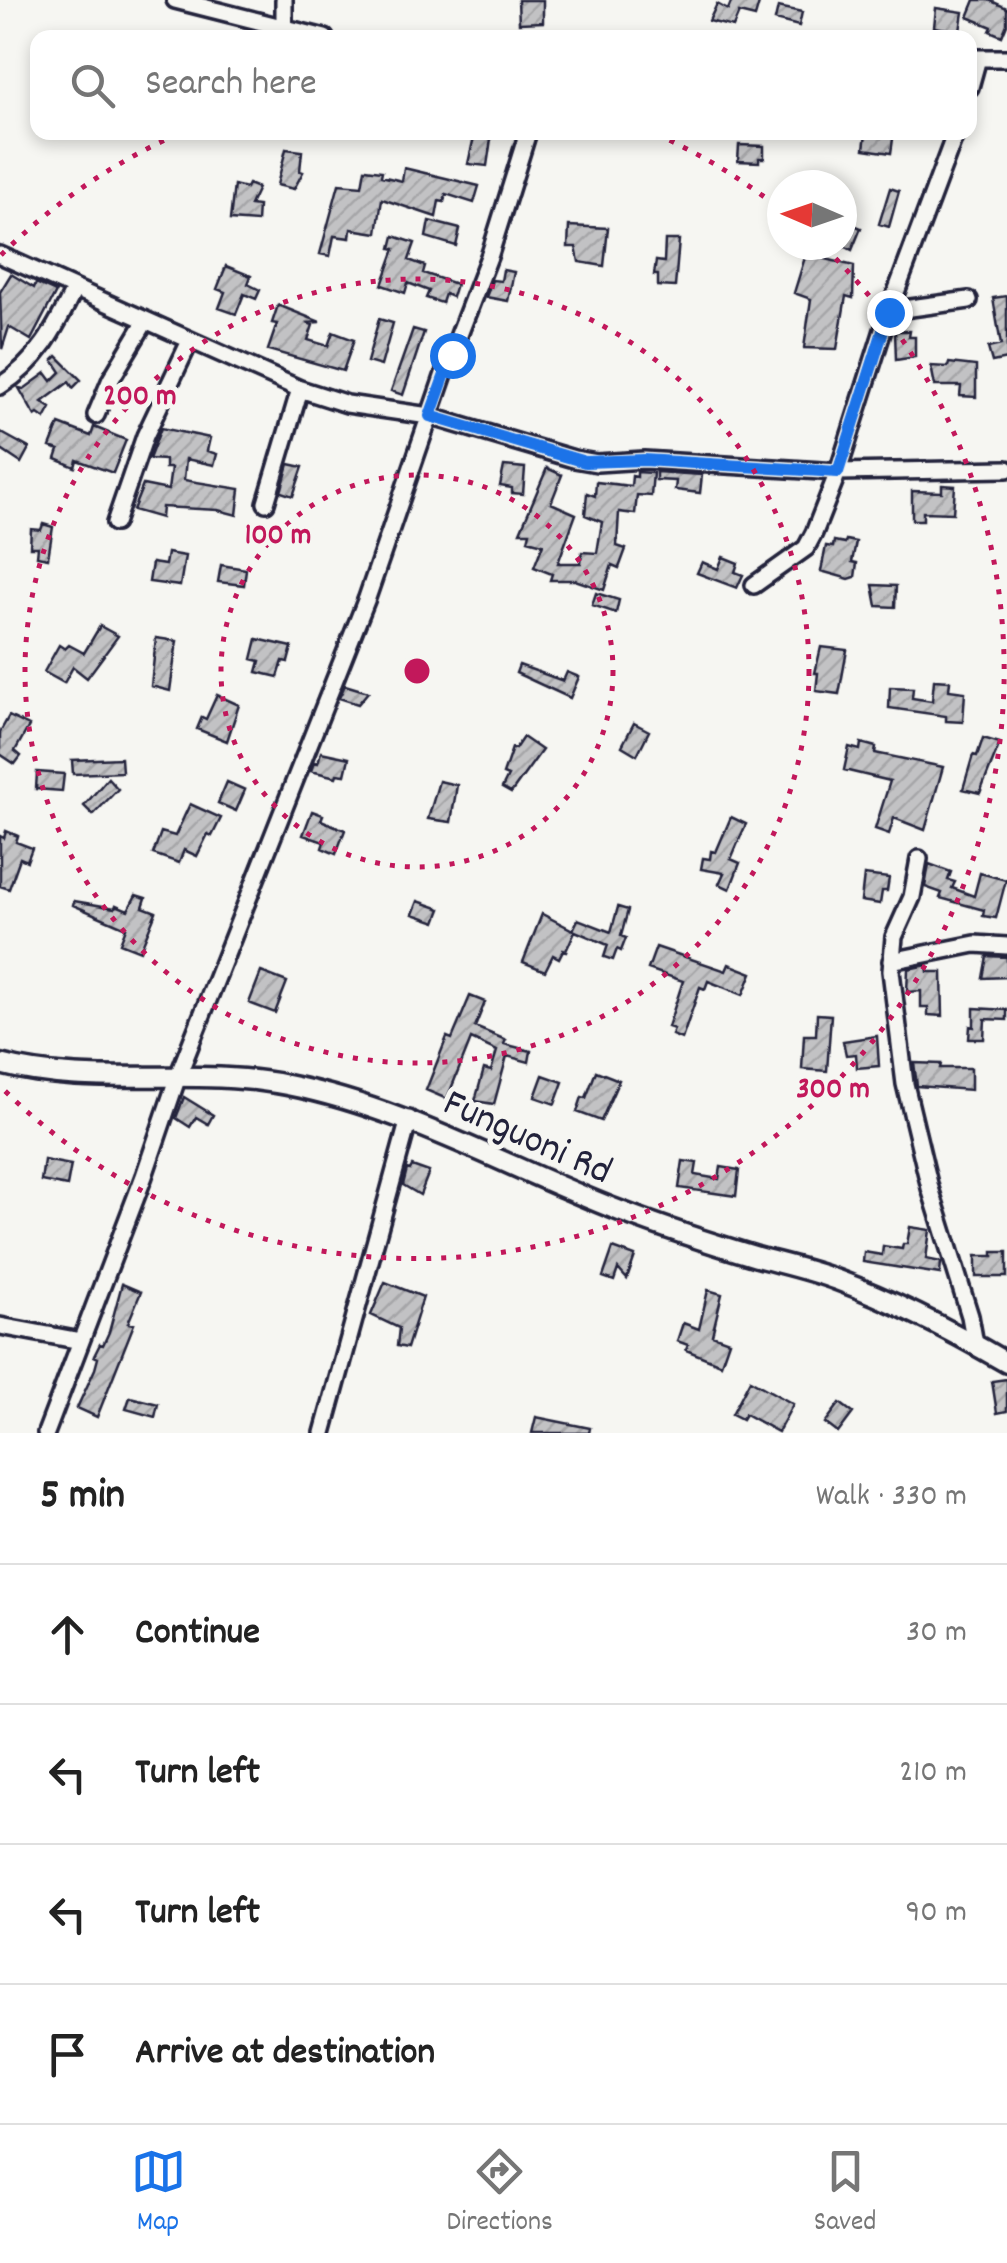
<!DOCTYPE html>
<meta charset="utf-8">
<style>
body{margin:0;font-family:Dekko,sans-serif;background:#f2f2f2;color:#222}
.compass{position:absolute;left:767px;top:170px;width:90px;height:90px;border-radius:50%;background:#fff;box-shadow:0 5px 15px #0003;rotate:272deg}
.stop{position:absolute;width:30px;height:30px;margin:-22px;border:8px solid #1a73e8;border-radius:50%;background:#fff}
.stop.end{background:#1a73e8;border-color:#fff;box-shadow:0 2px 10px #0008}
.list{margin:0;padding:0;list-style:none}
h2{display:flex;justify-content:space-between;align-items:center;height:130px;margin:0;padding:0 40px;font-size:42px}
h2 small{font-size:32px;font-weight:400;color:#767676}
.list li{display:grid;grid-template-columns:65px 1fr auto;gap:30px;align-items:center;box-sizing:border-box;height:140px;padding:0 40px;border-top:2px solid #e0e0e0}
.list b{display:block;font-size:38px;white-space:nowrap}
.list em{font-size:32px;font-style:normal;color:#767676}
.icon{flex:none;width:55px;height:55px;fill:none;stroke:currentColor;stroke-width:2;stroke-linecap:round;stroke-linejoin:round}
.map{position:relative;flex:none;width:1007px;height:1433px;overflow:hidden}
.search{position:absolute;background:#fff;box-shadow:0 5px 15px #0003;left:30px;right:30px;top:30px;height:110px;display:flex;align-items:center;gap:25px;box-sizing:border-box;padding:0 35px;border-radius:20px;color:#767676;font-size:38px}
.sheet{height:690px;background:#fff}
nav{display:flex;justify-content:space-around;align-items:center;box-sizing:border-box;height:140px;border-top:2px solid #e0e0e0;background:#fff;font-size:28px;color:#767676}
nav a{display:grid;justify-items:center;gap:5px}
nav .on{color:#1a73e8}
.map>svg:first-child{display:block}
</style>
<div class="map">
<svg width="1007" height="1433" viewBox="0 0 1007 1433">
<defs>
<pattern id="building-hatch" width="6" height="6" patternUnits="userSpaceOnUse" patternTransform="scale(2.5)"><rect width="6" height="6" fill="#c2c2c4"/><path d="M-1 1l2-2M0 6l6-6M5 7l2-2" fill="none" stroke="#a6a6a9"/></pattern>
</defs>
<rect width="100%" height="100%" fill="#f6f6f2"/>
<filter id="ink" filterUnits="userSpaceOnUse"><feTurbulence type="fractalNoise" baseFrequency=".01" numOctaves="2"/><feDisplacementMap in="SourceGraphic" scale="20" xChannelSelector="R" yChannelSelector="G"/><feConvolveMatrix kernelMatrix="1 2 1 2 8 2 1 2 1" color-interpolation-filters="sRGB"/></filter>
<g filter="url(#ink)">
<!-- building -->
<path fill="url(#building-hatch)" stroke="#22223b" stroke-width="2.5" d="M518,0H543V22L519,23Z
M732,0H760L755,17L739,13L733,27L709,21L717,4L728,10Z
M975,0H989L1007,8V24L1002,36L990,31L992,27L968,17Z
M778,7L802,12L799,26L775,20Z
M936,8L963,12L960,31L934,27Z
M475,132H492L487,166L468,164Z
M894,132L891,153L864,149L866,133Z
M739,145L764,146V158H759V162L738,161Z
M286,149L302,151L300,171L303,172L294,189L277,185Z
M404,168L479,186L474,203L446,194L444,202L439,201L436,217L382,199L377,233L351,229L350,238L334,236L330,256L320,254L339,184L362,186L365,169L382,171L381,176L402,181Z
M248,184L258,188L250,205L258,206L257,222L230,220L234,185L246,188Z
M890,188L899,191L889,227L879,224Z
M842,220L861,228L852,250L842,245Z
M429,221L460,229L456,246L426,237Z
M569,226L608,228L604,266L579,262L576,247H568Z
M394,236L415,243L409,260L425,266L423,273L456,284L452,297L445,294L442,303L426,298L429,291L408,283L405,293L382,285L395,249L391,248Z
M665,240H679L675,287L658,286V275H654L656,261L664,262Z
M806,254L854,266L853,298L846,296L837,349L804,348L811,299L794,293Z
M226,266L251,276L248,284L260,290L256,299L244,294L236,314L219,308L225,292L217,289Z
M503,270L514,272L508,301L486,297L492,280L501,281Z
M11,274L34,288L36,283L56,292L31,340L9,327L2,349L0,292Z
M1007,296V359L992,362L988,348L1001,345L993,298Z
M278,305L320,322L307,323L313,325L308,340L328,346L333,332L354,340L343,371L268,350L277,324L272,323Z
M379,319L393,323L381,366L367,362Z
M413,329L424,332L403,395L391,391Z
M895,331H910L909,337H915V357L896,360Z
M57,356L81,380L73,388L69,382L42,402L51,408L45,419L38,414L35,416L19,388L24,389L46,373L52,381L61,372L53,360Z
M949,363L976,366V397L960,396L961,386H935L931,366L948,367Z
M59,424L91,436L94,427L126,440L113,473L77,460L75,467L56,459L59,450L50,447Z
M161,428L210,438L207,451L217,454L214,465L186,459L184,480L240,489L237,515L218,510L162,507L161,518L133,510L143,485L168,490L171,468H165V460L149,459Z
M0,432L29,448L21,463L0,449Z
M289,464L303,467L293,496L281,492Z
M504,466L525,468L523,494L512,493V488L500,486Z
M547,468L562,475L551,503L576,514L558,563H581L582,552L597,553L602,522L585,515L587,493L595,496L596,482L631,486L632,476L637,477V472L653,473L651,496L637,495L635,514L619,512L617,546L626,549L619,568L612,565L604,590L575,580H550L552,574L534,567L543,544L528,540L530,532H520Z
M656,472L702,475L700,493L675,490L676,481L656,480Z
M942,485L955,486L953,513L923,512V520H912V491L942,492Z
M43,524L53,527L48,558L37,556L38,547H30L31,529L41,530Z
M846,540L856,542L852,562L857,563L855,577L849,579L821,571L826,546L833,547L834,541L845,543Z
M167,553L185,556L180,586L149,582L152,563L165,565Z
M723,557L738,563L735,572L743,575L737,588L697,573L702,562L718,569Z
M221,565L246,569L244,585L218,582Z
M873,585L896,586L895,607L877,606Z
M596,593L619,600L616,613L592,605Z
M100,626L118,636L87,678L73,667L64,683L44,672L59,645L65,649L69,645L84,653Z
M156,638L177,641L170,691L151,686Z
M257,639L292,647L288,662L283,661L278,677L257,672L260,661L252,659Z
M821,647L847,650L839,694L816,691L818,673H815Z
M519,665L563,681L567,672L579,677L570,698L516,673Z
M934,680L950,681L949,690L965,692L963,722L946,721V716L889,708L890,687L913,688L912,698L932,701Z
M345,685L368,692L358,704L339,698Z
M217,695L239,705L227,741L197,729L202,717L206,719Z
M9,716L29,726L15,751L21,756L15,764L0,754V732Z
M634,723L649,731L637,755L622,746Z
M523,737L542,750L511,793L502,788L508,776L503,774L512,748L515,749Z
M983,738L1000,743L980,793L963,789L973,755L977,756Z
M861,743L876,747L875,753L943,767L925,830L894,818L889,834L875,829L890,781L844,770L849,747L860,750Z
M321,752L349,758L345,775L337,774L336,777L311,771L314,762L318,763Z
M121,758L122,772L73,774L72,760Z
M37,772L64,774L62,791L36,789Z
M108,778L118,789L93,815L84,806Z
M439,781L457,785L451,822L428,819Z
M227,782L245,790L236,811L218,803Z
M190,804L221,818L212,836L208,834L197,856L184,850L179,863L153,854L161,832L175,836Z
M312,811L323,815L321,820L345,830L336,854L322,848L324,842L303,835Z
M731,817L746,824L731,859L740,863L730,889L719,884L724,873L701,869L703,858L710,859L711,851L716,852Z
M6,831L18,836L16,842L32,848L27,861L20,858L9,889L0,886V836L4,838Z
M929,864L951,872L948,880L955,882L952,888L974,896L980,873L1006,880L996,918L983,916L984,910L940,898L942,893L925,887Z
M864,875L889,878L887,891H882L880,904L861,901Z
M136,895L146,898L143,907L156,912L140,951L120,943L126,928L73,905L74,901L115,908L116,905L128,910Z
M418,901L441,909L436,922L413,914Z
M618,907L628,910L621,936L626,938L621,951L617,949L613,960L604,957L608,945L575,931L566,951L563,950L559,958L553,955L545,971L523,962L542,914L573,930L578,919L611,932Z
M656,947L726,971L729,964L752,973L743,995L708,981L705,989L700,987L682,1039L672,1035L674,1029L668,1027L683,981L648,969Z
M987,956L1007,957V977L983,978Z
M927,965L928,972H942L943,1016L928,1015V1007H921V991L907,992L908,969Z
M261,972L287,982L275,1013L249,1003Z
M470,996L485,1002L475,1027L506,1040L504,1044L531,1051L529,1062L507,1056L494,1104L475,1101L484,1069L491,1071L497,1051L471,1039L447,1099L426,1090L447,1037L452,1039Z
M974,1008L1007,1010V1020L985,1019L984,1039H969L970,1026L974,1027Z
M817,1014L831,1015L827,1071L802,1069L804,1035H816Z
M877,1036L879,1066L857,1068L856,1054L846,1055L843,1041Z
M914,1063L941,1064L940,1068H971V1090L917,1086Z
M596,1071L619,1080L601,1121L577,1112L582,1097L586,1098Z
M543,1075L563,1082L555,1104L535,1097Z
M184,1097L213,1115L208,1124L196,1117L190,1127L176,1118Z
M44,1160L71,1165L67,1186L41,1181Z
M683,1161L697,1163L695,1175L719,1179L721,1167L739,1170L736,1196L679,1188Z
M412,1166L429,1172L420,1195L403,1185L407,1169L410,1170Z
M910,1227L930,1230L926,1259L941,1262L940,1274L863,1262L864,1252L882,1255L883,1246L902,1249L903,1244H907Z
M613,1248L635,1256L627,1279L618,1269L614,1281L603,1277Z
M993,1252H1007V1277H976V1256H993Z
M385,1282L423,1297L407,1348L397,1346L399,1328L371,1315Z
M122,1284L141,1292L128,1323L134,1324L97,1417L77,1408L95,1369L98,1358L94,1356L100,1344L103,1345L109,1332Z
M708,1290L722,1294L712,1335L729,1341L721,1364L686,1350L688,1345L677,1341L683,1323L699,1329Z
M1007,1379V1411L997,1413L992,1381Z
M750,1380L793,1404L778,1432L745,1414L742,1419L732,1414Z
M130,1397L158,1404L155,1417L126,1409Z
M840,1403L853,1413L838,1433L825,1423Z
M536,1417L590,1428L589,1433H532Z"/>
<g fill="none" stroke-linecap="round" stroke-linejoin="round">
<defs>
<path id="minor" d="M175,0L325,38
M284,25V0
M970,58H1007
M970,87L978,58
M0,255L300,389L347,404L429,416L574,459L597,463L644,460L838,472L1007,469
M889,311L969,300
M0,386C38,362 55,329 74,290
M96,415L111,379L145,322
M266,503L300,389
M115,523L145,436L190,341
M754,585L806,548L814,533L838,472L889,311L956,132
M919,859L912,897L894,937L891,971L905,1084L930,1188L970,1316L975,1344
M891,961L975,944L1007,946
M0,1326L81,1341
M46,1433L144,1176L178,1076L367,598L444,374L490,254L528,132
M323,1433L409,1119"/>
<path id="tertiary" d="M0,1064C94,1089 192,1066 287,1085C405,1108 508,1168 620,1211C664,1228 710,1243 757,1257C783,1264 811,1270 837,1280C897,1302 952,1331 1007,1363"/>
</defs>
<!-- minor casing -->
<use href="#minor" stroke="#22223b" stroke-width="22"/>
<!-- tertiary casing -->
<use href="#tertiary" stroke="#22223b" stroke-width="25"/>
<!-- minor -->
<use href="#minor" stroke="#f6f6f2" stroke-width="15"/>
<!-- tertiary -->
<use href="#tertiary" stroke="#f6f6f2" stroke-width="18"/>
</g>
</g>
<g fill="none" stroke-linecap="round" stroke-linejoin="round" filter="url(#ink)">
<!-- route -->
<path stroke="#1a73e8" stroke-width="12" d="M452,355L430,416L585,462L644,460L838,472L889,312"/>
</g>
<!-- distance rings -->
<g fill="none" stroke="#c2185b" stroke-width="5" stroke-dasharray="5 10">
<circle cx="417" cy="671" r="196"/>
<circle cx="417" cy="671" r="392"/>
<path d="M1 255A588 588 0 0 1 178 134M656 134A588 588 0 0 1 779 208M825 248A588 588 0 1 1 1 1087"/>
</g>
<g text-anchor="middle" stroke-width="10" stroke-linejoin="round" paint-order="stroke">
<!-- street labels -->
<g font-size="40" fill="#22223b" stroke="#f6f6f2">
<text transform="translate(529 1134) rotate(24)" y="14">Funguoni Rd</text>
</g>
</g>
<circle cx="417" cy="671" r="15" fill="#c2185b" stroke="#f6f6f2" stroke-width="5"/>
<g font-size="30" text-anchor="middle" font-weight="bold" fill="#c2185b" stroke="#f6f6f2" stroke-width="10" stroke-linejoin="round" paint-order="stroke">
<text x="140" y="404">200 m</text>
<text x="278" y="543">100 m</text>
<text x="833" y="1097">300 m</text>
</g>
</svg>
<svg class="compass" viewBox="-18 -18 36 36"><path d="M0-13l5 13h-10z" fill="#e53935"/><path d="M0 13l5-13h-10z" fill="#767676"/></svg>
<div class="stop" style="left:452px;top:355px"></div>
<div class="stop end" style="left:889px;top:312px"></div>
<div class="search"><svg class="icon" aria-label="search" viewBox="0 0 24 24"><circle cx="10" cy="10" r="6"/><path d="M15 15l6 6"/></svg>Search here</div>
</div>
<section class="sheet">
<h2>5 min<small>Walk · 330 m</small></h2>
<ul class="list">
<li><svg class="icon" aria-label="ahead" viewBox="0 0 24 24"><path d="M12 20V5M6 11l6-6 6 6"/></svg><div><b>Continue</b></div><em>30 m</em></li>
<li><svg class="icon" aria-label="left" viewBox="0 0 24 24"><path d="M17 20v-9H6M10 6l-5 5 5 5"/></svg><div><b>Turn left</b></div><em>210 m</em></li>
<li><svg class="icon" aria-label="left" viewBox="0 0 24 24"><path d="M17 20v-9H6M10 6l-5 5 5 5"/></svg><div><b>Turn left</b></div><em>90 m</em></li>
<li><svg class="icon" aria-label="arrive" viewBox="0 0 24 24"><path d="M6 21V4h12l-3 4 3 4H6"/></svg><div><b>Arrive at destination</b></div></li>
</ul>
</section>
<nav>
<a class="on"><svg class="icon" aria-label="map" viewBox="0 0 24 24"><path d="M3 6l6-2 6 2 6-2v14l-6 2-6-2-6 2zM9 4v14M15 6v14"/></svg>Map</a>
<a><svg class="icon" aria-label="directions" viewBox="0 0 24 24"><path d="M12 3l9 9-9 9-9-9zM9 14v-3h6M13 9l2 2-2 2"/></svg>Directions</a>
<a><svg class="icon" aria-label="saved" viewBox="0 0 24 24"><path d="M7 4h10v16l-5-4-5 4z"/></svg>Saved</a>
</nav>
